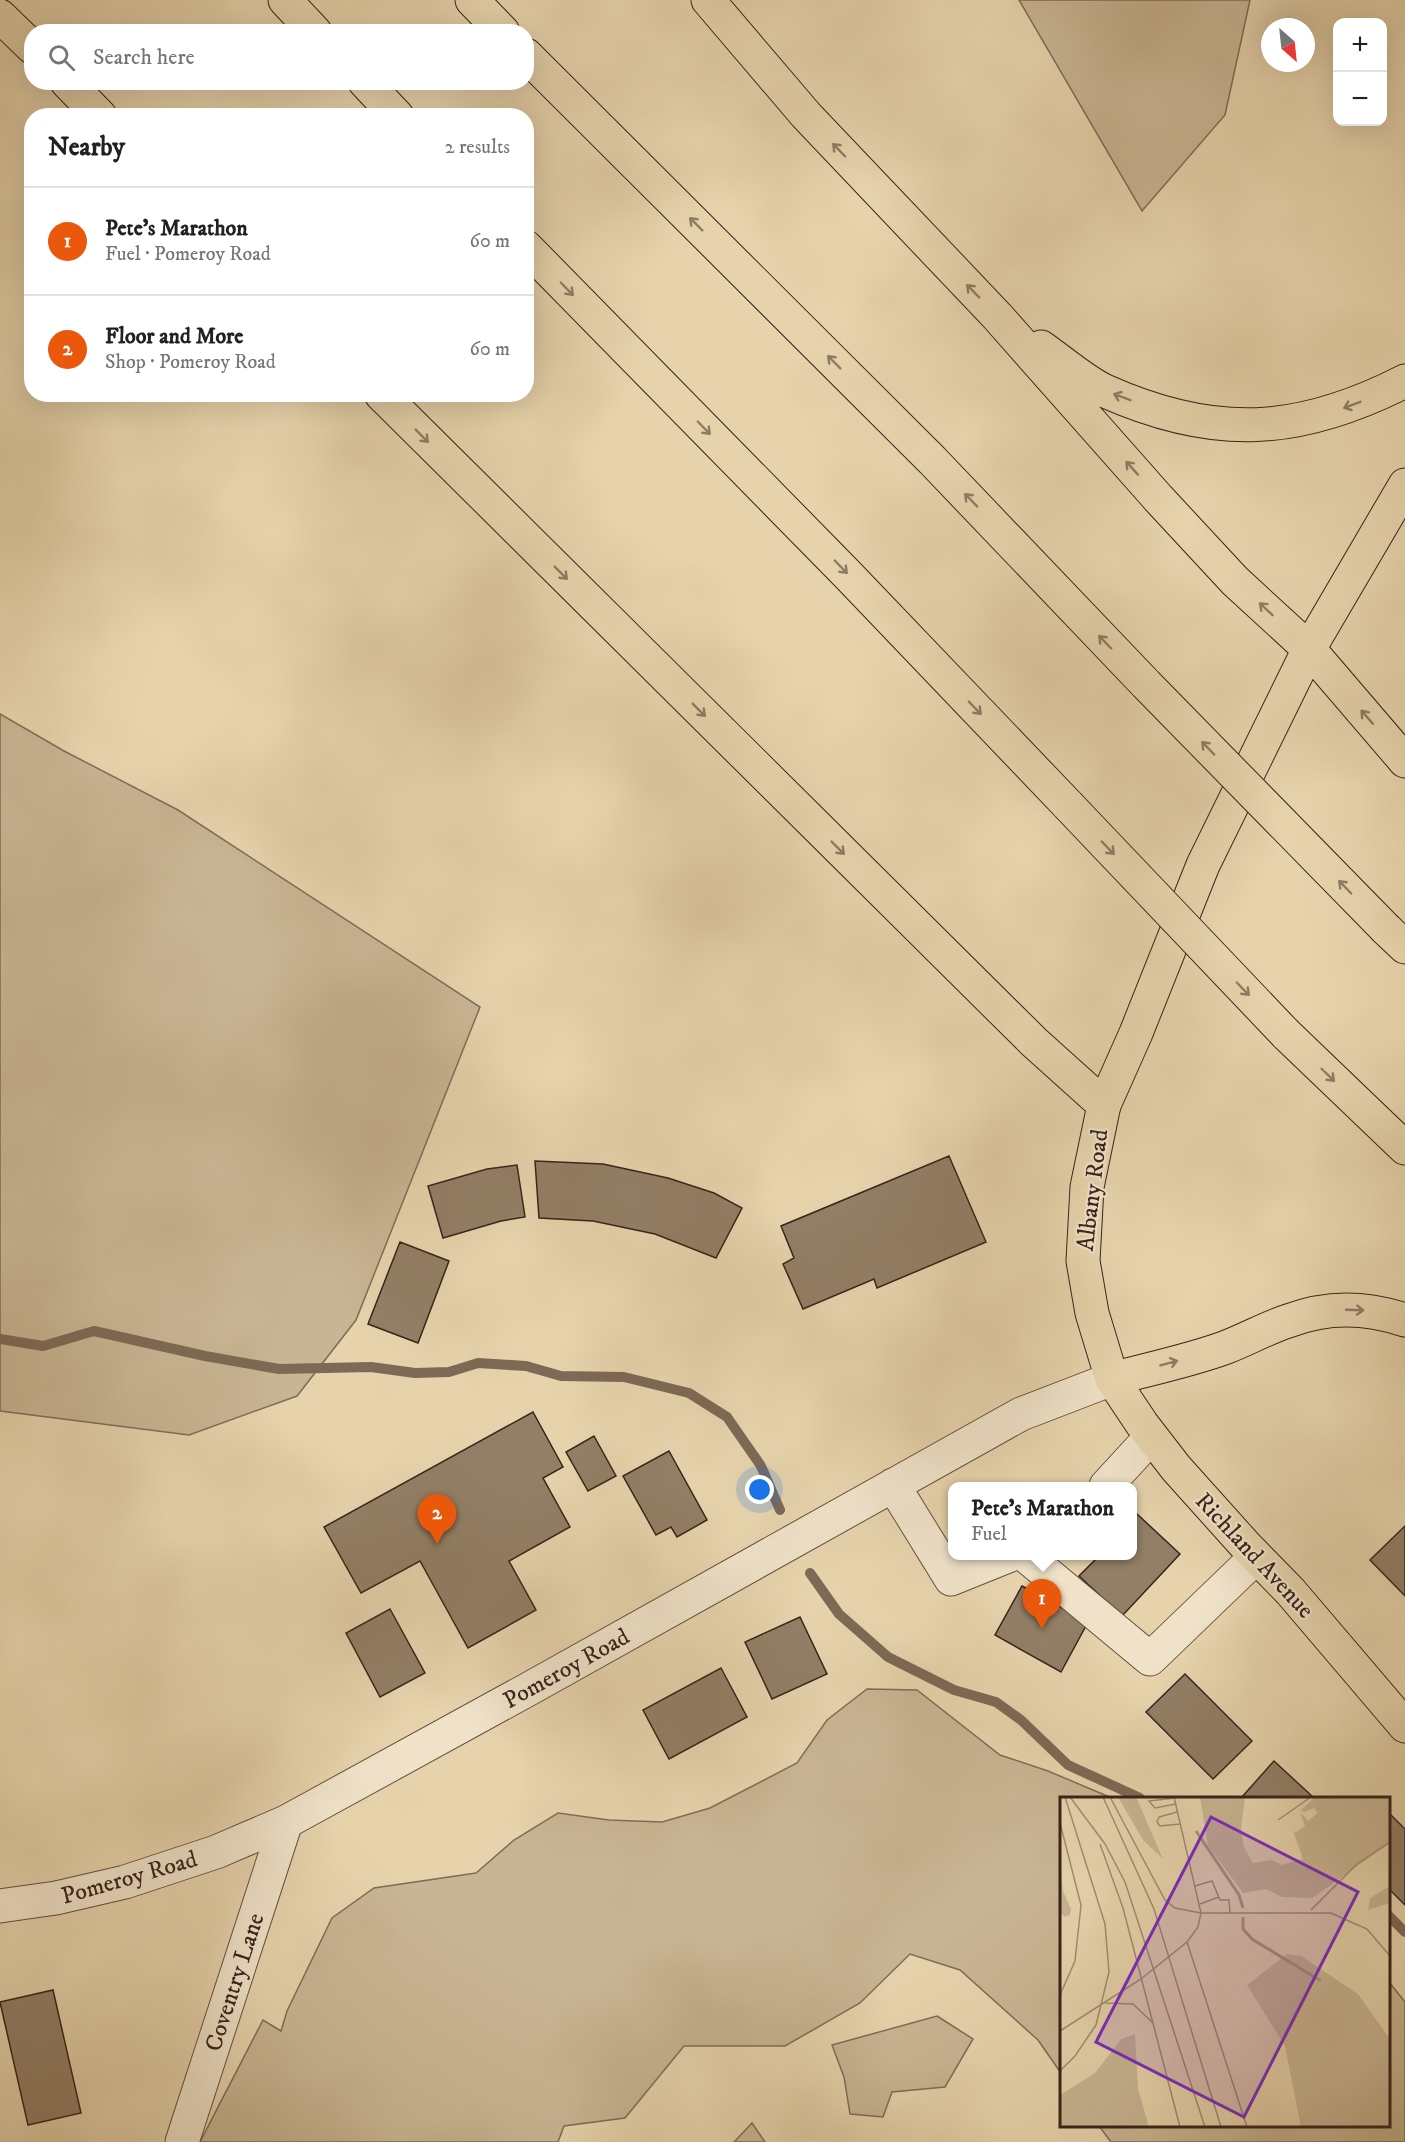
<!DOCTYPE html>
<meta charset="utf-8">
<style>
body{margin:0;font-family:"IM FELL DW Pica",serif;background:#f6f6f6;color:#202124}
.controls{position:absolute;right:18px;top:18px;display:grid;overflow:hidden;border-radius:12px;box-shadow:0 6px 24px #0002}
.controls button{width:54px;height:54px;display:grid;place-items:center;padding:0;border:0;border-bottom:2px solid #e0e0e0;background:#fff;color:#202124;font:30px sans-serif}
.compass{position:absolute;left:1261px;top:18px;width:54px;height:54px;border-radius:50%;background:#fff;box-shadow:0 6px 24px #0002;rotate:153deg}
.you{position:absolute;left:760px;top:1490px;width:21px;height:21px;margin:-15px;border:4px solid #fff;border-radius:50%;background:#1a73e8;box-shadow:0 0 0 9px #1a73e833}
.badge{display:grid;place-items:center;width:39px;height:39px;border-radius:50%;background:#ea580c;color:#fff;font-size:20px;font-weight:700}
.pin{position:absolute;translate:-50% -50px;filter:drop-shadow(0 2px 3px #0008)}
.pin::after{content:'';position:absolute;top:32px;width:21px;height:18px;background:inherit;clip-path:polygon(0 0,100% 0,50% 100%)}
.popup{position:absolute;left:948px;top:1482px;width:189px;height:78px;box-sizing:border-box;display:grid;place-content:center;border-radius:12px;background:#fff;filter:drop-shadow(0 2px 4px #0005);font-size:20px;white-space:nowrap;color:#757577}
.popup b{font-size:22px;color:#202124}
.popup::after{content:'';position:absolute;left:50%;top:100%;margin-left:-12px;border:12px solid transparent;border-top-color:#fff}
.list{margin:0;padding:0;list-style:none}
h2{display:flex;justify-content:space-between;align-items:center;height:78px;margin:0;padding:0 24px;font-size:26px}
h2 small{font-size:20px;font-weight:400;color:#757577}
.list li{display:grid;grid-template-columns:39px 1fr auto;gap:18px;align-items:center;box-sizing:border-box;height:108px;padding:0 24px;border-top:2px solid #e0e0e0}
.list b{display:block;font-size:22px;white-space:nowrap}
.list p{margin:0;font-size:20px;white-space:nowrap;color:#757577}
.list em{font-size:20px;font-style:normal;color:#757577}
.icon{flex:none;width:33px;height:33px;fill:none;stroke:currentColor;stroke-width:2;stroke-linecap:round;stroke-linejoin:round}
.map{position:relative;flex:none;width:1405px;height:2142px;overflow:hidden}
.search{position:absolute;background:#fff;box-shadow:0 6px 24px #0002;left:24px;top:24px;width:510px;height:66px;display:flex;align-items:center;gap:15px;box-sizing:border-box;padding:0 21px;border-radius:24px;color:#757577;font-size:22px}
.panel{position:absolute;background:#fff;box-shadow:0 6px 24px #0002;left:24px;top:108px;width:510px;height:294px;border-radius:24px}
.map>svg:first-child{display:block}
</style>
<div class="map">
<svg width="1405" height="2142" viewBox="0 0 1405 2142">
<rect width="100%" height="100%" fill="#e6d3ac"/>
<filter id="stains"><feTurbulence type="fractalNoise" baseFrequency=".00333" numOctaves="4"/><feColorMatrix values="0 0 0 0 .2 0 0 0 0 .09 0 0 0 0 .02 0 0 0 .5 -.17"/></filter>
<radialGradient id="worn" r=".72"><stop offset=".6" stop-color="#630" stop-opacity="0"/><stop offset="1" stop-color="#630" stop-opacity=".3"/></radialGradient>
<!-- green -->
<path fill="#c8b593" stroke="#806c57" stroke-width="1.5" d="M1019,0H1250L1225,115L1142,211Z
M0,714L64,751L178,810L480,1007L356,1320L297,1396L189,1435L0,1411Z
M867,1689L917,1690L1000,1755L1048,1771L1112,1798H1062L1061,2073L1038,2040L960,1970L910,1954L860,2003L785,2046H684L625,2118L564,2126L558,2142H200L263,2020L281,2031L287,2011L332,1918L374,1888L476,1873L514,1840L558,1813L609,1820L662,1822L710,1808L797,1763L827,1720Z
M1389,1982L1405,2002V2142H1111L1099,2126H1388Z
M937,2016L973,2039L945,2087L892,2092L883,2117L850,2114L844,2077L832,2045Z
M752,2123L765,2142H734L736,2140Z"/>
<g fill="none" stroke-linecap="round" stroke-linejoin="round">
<!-- stream -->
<path stroke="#7d6955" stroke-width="10" d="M0,1339L43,1346L94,1331L205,1356L279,1369L371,1367L415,1373L449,1372L478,1363L526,1366L561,1376L624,1377L689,1393L727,1417L761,1466L780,1510
M810,1573L839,1614L888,1657L954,1690L996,1702L1021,1720L1068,1765L1140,1798
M1388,1915L1405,1932"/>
</g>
<!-- building -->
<path fill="#927f66" stroke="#38231b" stroke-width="1.5" d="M949,1156L986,1242L877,1288L874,1279L803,1309L783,1264L794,1258L781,1226Z
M535,1161L603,1164L668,1178L714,1193L742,1208L716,1258L655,1234L593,1221L539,1218Z
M517,1165L525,1217L501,1221L443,1238L428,1186L487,1169Z
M400,1242L449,1261L418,1343L368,1324Z
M533,1412L563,1467L543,1478L570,1527L509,1561L536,1610L468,1648L420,1561L361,1593L324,1527Z
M594,1436L616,1476L588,1491L566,1452Z
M669,1451L707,1520L677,1537L671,1527L656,1535L623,1476Z
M1137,1514L1180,1554L1122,1616L1079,1576L1099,1556H1132V1520Z
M1405,1526V1596L1370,1560Z
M1022,1586L1088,1622L1061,1672L995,1635Z
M390,1609L425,1673L380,1697L346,1633Z
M800,1617L827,1674L772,1699L745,1642Z
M721,1668L747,1717L669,1759L643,1710Z
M1185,1674L1252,1741L1213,1779L1146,1712Z
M1274,1761L1314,1798H1241Z
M1388,1812L1405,1829V1905L1388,1888Z
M53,1990L81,2113L28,2125L0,2002Z"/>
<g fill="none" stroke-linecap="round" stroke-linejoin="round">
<defs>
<path id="minor" d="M893,1485L951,1579L1008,1556
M1106,1486L1151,1437
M1026,1556L1150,1659L1256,1557
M0,1906L56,1898L125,1882L216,1852L286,1822L527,1690L1021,1414L1112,1379
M182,2142L286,1822"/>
<path id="major" d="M1104,1105L1087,1187L1083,1261L1092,1313L1112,1379L1142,1424L1176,1468L1246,1546L1290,1591L1405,1726"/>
<path id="highway" d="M285,0L315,32
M472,0L503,32
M708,0L806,115L997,316L1158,498L1235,581L1309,649L1405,761
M0,16L32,47
M526,55L932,460L1146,684
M67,82L100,116
M365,82L397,116
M526,247L848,575L1068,805
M1041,347C1060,360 1085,382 1105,391C1215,440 1299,435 1405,381
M381,394L1034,1042L1104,1105L1136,1033L1203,865L1309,649L1405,485
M1386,929L1405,947
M1286,1034L1405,1148
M1112,1379C1149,1369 1188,1361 1224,1348C1246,1340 1266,1328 1288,1321C1328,1306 1365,1307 1405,1320"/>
</defs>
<!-- minor casing -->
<use href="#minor" stroke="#644f3f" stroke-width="35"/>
<!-- major casing -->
<use href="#major" stroke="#38231b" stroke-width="35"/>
<!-- highway casing -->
<use href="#highway" stroke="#38231b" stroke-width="35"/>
<!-- minor -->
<use href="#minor" stroke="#efe2c9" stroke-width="33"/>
<!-- major -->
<use href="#major" stroke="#e6d3ac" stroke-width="33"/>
<!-- highway -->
<use href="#highway" stroke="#e6d3ac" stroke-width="33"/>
<defs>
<path id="highway-bridge" d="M1146,684L1386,929
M1068,805L1286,1034"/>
</defs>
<!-- highway-bridge casing -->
<use href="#highway-bridge" stroke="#38231b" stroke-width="35" stroke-linecap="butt"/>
<!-- highway-bridge -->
<use href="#highway-bridge" stroke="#e6d3ac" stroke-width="33"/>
</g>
<!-- one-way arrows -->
<defs><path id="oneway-shaft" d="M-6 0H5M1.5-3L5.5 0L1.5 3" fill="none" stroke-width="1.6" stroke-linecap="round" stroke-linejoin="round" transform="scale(1.5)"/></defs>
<g stroke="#8f7b64">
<use href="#oneway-shaft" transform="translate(839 150) rotate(-134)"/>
<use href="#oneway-shaft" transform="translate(696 224) rotate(-135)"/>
<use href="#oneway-shaft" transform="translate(567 289) rotate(46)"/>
<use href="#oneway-shaft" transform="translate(973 291) rotate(-134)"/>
<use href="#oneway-shaft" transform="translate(834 362) rotate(-135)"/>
<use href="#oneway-shaft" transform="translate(1122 397) rotate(-159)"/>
<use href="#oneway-shaft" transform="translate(1352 405) rotate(159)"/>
<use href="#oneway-shaft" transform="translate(704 428) rotate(46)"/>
<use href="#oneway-shaft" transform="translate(422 436) rotate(45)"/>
<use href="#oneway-shaft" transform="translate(1132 468) rotate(-132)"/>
<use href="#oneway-shaft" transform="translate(971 500) rotate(-134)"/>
<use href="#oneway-shaft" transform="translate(841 567) rotate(46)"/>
<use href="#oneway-shaft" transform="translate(561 573) rotate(45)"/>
<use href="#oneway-shaft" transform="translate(1266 609) rotate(-137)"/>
<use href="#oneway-shaft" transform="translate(1105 642) rotate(-134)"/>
<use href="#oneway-shaft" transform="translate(975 708) rotate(46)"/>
<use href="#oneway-shaft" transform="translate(699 710) rotate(45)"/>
<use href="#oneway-shaft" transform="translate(1367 717) rotate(-131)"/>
<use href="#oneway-shaft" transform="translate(1208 748) rotate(-134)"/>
<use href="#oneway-shaft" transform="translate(838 848) rotate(45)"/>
<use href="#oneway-shaft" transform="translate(1108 848) rotate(46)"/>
<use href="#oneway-shaft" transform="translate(1345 887) rotate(-134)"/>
<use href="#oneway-shaft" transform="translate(1243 989) rotate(46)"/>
<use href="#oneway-shaft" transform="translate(1328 1075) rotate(44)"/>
<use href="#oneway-shaft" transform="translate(1355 1310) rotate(2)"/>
<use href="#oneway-shaft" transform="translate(1169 1363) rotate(-15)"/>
</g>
<g text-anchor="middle" stroke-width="4.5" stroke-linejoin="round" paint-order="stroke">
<!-- street labels -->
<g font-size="24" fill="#38231b" stroke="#efe2c9">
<text transform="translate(1092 1190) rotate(-83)" y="8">Albany Road</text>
<text transform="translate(1255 1555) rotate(47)" y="8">Richland Avenue</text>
<text transform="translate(566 1668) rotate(-29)" y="8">Pomeroy Road</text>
<text transform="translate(129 1877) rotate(-16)" y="8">Pomeroy Road</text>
<text transform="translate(234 1982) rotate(-72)" y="8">Coventry Lane</text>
</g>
</g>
<!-- overview -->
<g transform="translate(1060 1797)">
<rect width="330" height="330" fill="#e6d3ac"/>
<path d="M58,0H76L103,62L83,43ZM140,0H185L181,32L184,50L193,66L211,63L222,68L243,62L232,31L235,36L245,29L240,15L248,24L258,16L254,11L244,15L241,13L255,0H330V46L252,101L222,100L206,92L183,96L148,49ZM0,69L3,94L11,112L10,118L5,120L0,116ZM330,89V106L308,113L310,101ZM227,157L241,159L298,197L330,242V330H241L225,249L187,188ZM75,237L78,292L89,330H0V298L35,276L61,242Z" fill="#c8b593"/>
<path fill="none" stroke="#ab977b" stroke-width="3" d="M136,34L179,98L183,111M183,120V132L192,142L261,184"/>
<path fill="none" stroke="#a08d72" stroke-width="1.5" d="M10,0L45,47L65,85L145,330M43,0L94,112L161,330M50,0L105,103L115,111L141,116M114,0L141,116L138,130L127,145M114,1L89,4L95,11L116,7M117,15L99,20L97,25L100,29L120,27M218,23L251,0M0,26L21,108L15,164L0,198M40,47L63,111L120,330M135,89L152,84L160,103H169L170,116M140,107L159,100M251,113L297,67L330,45M141,116H271L307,132L330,159M45,206L73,207L92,225M0,234L81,182L127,145L187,330M0,274L15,259L36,228L49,175L45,127L5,0"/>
<path fill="#7b2cbf" fill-opacity="0.15" stroke="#7b2cbf" stroke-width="3" d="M151,20L298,95L184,320L36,245Z"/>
<rect width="330" height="330" fill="none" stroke="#38231b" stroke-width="3"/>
</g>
<rect width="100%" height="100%" filter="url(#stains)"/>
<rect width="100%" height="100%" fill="url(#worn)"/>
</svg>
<div class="controls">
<button>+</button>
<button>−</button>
</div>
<svg class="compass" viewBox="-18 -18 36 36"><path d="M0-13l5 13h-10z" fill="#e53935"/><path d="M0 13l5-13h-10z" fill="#757577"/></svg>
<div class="you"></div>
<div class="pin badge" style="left:1042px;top:1629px">1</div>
<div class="popup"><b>Pete's Marathon</b>Fuel</div>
<div class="pin badge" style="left:437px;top:1544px">2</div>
<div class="search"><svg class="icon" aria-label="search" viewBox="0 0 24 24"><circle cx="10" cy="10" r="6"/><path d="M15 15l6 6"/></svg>Search here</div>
<section class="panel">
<h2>Nearby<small>2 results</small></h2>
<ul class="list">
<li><span class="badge">1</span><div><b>Pete's Marathon</b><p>Fuel · Pomeroy Road</p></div><em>60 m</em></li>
<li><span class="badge">2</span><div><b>Floor and More</b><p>Shop · Pomeroy Road</p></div><em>60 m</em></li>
</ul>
</section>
</div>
